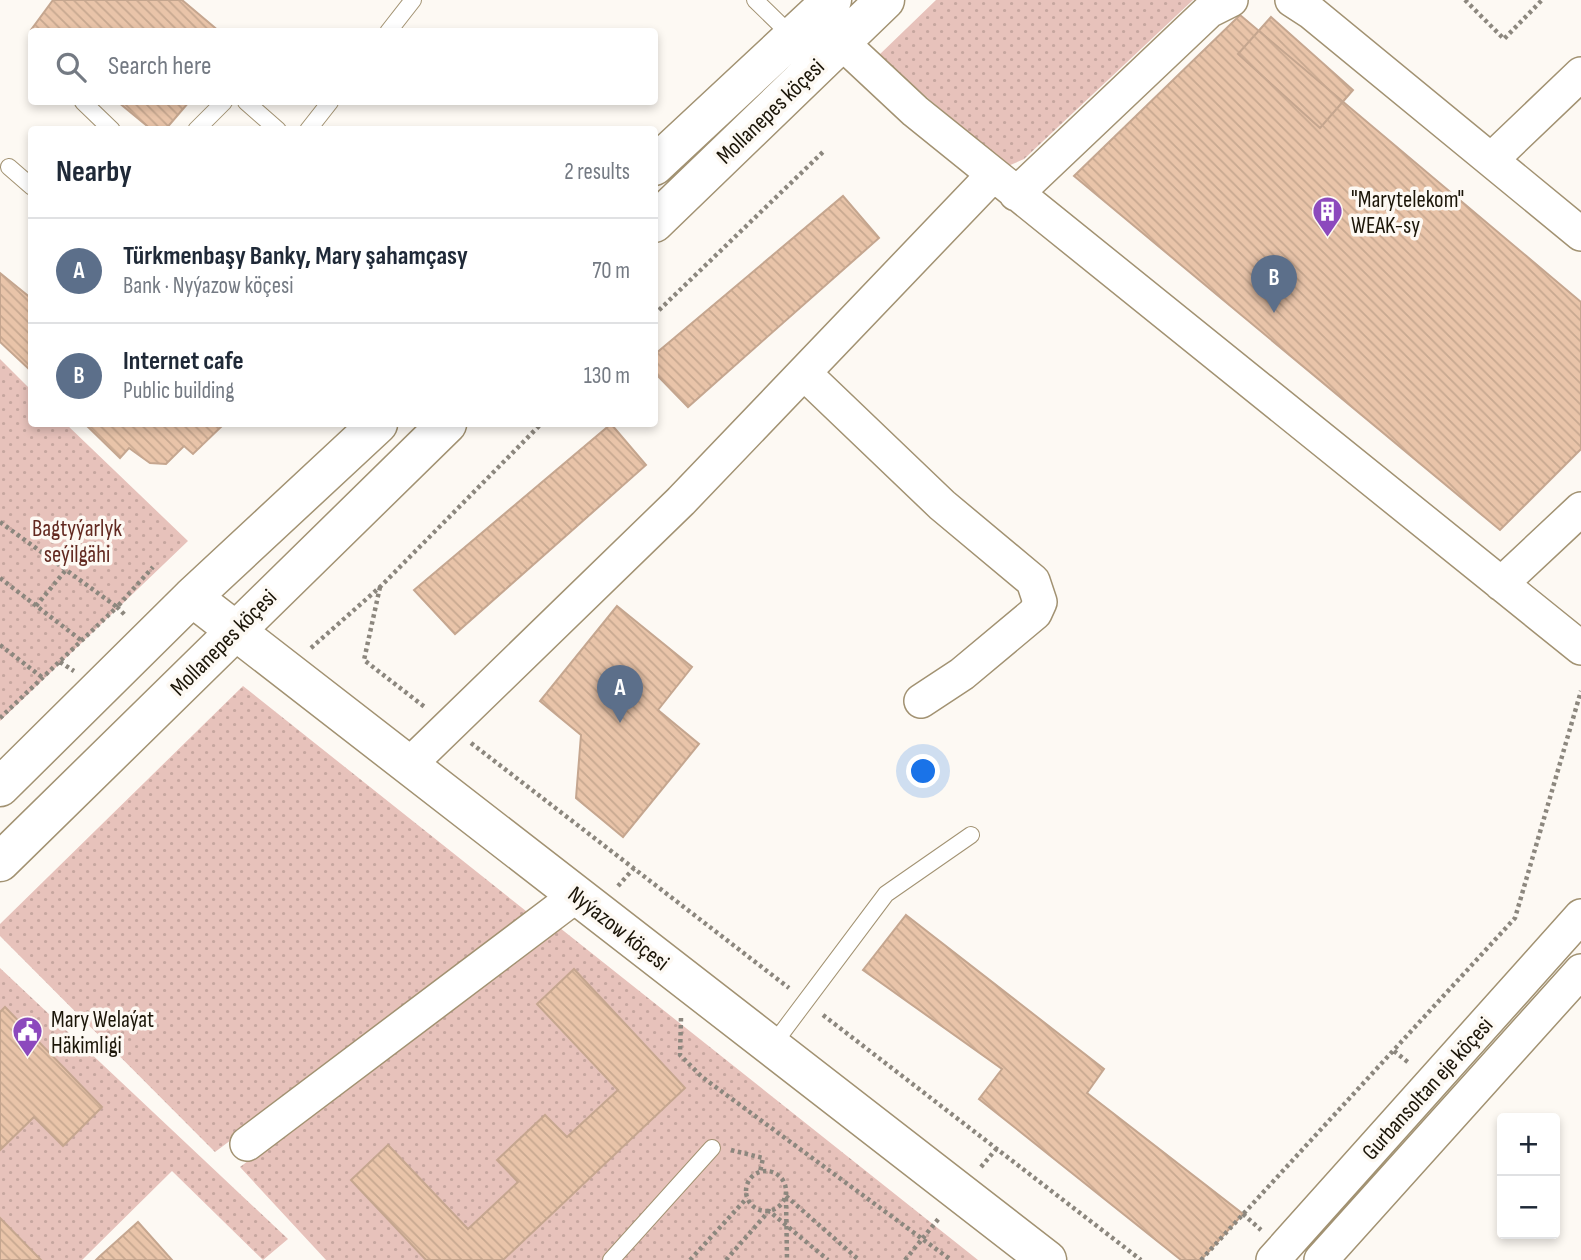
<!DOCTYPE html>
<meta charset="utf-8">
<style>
body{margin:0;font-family:"Sofia Sans Condensed",sans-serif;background:#f6f6f7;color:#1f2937}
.controls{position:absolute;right:21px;bottom:21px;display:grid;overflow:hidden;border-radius:7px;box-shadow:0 4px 10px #0003}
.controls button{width:63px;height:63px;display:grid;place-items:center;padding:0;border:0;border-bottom:2px solid #e0e1e3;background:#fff;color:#1f2937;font:35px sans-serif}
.you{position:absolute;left:924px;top:772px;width:24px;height:24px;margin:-18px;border:5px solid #fff;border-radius:50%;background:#1a73e8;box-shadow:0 0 0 10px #1a73e833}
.badge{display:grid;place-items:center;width:46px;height:46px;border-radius:50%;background:#8c49bd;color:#fff;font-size:23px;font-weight:700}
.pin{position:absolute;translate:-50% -58px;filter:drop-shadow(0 2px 4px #0008)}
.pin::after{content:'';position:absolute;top:37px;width:24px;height:21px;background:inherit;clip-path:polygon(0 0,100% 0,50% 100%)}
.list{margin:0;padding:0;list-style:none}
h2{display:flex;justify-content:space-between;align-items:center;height:91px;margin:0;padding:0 28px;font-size:30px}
h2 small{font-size:23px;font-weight:400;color:#747a83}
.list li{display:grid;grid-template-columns:46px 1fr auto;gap:21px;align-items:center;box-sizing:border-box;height:105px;padding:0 28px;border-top:2px solid #e0e1e3}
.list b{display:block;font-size:26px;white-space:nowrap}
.list p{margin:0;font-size:23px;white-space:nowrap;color:#747a83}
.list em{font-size:23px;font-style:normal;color:#747a83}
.icon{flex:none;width:38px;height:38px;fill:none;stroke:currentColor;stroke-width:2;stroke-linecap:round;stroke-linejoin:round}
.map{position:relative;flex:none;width:1581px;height:1260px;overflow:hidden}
.search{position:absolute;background:#fff;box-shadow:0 4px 10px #0003;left:28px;top:28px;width:630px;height:77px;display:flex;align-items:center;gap:18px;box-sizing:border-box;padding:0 24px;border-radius:7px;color:#747a83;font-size:26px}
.panel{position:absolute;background:#fff;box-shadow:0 4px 10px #0003;left:28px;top:126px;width:630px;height:301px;border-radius:7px}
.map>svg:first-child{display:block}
</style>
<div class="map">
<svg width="1581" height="1260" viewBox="0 0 1581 1260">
<defs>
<pattern id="grass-dots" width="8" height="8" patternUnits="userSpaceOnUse" patternTransform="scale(1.75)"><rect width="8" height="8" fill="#e7c2bb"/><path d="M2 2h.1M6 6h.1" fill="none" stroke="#c6a69f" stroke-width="1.8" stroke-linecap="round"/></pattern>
<pattern id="building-back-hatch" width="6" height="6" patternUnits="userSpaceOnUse" patternTransform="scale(1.75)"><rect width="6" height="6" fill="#e9c4a9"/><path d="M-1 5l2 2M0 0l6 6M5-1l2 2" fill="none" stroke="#c7a890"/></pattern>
</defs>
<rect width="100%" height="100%" fill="#fdf9f3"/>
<!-- grass -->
<path fill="url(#grass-dots)" d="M936,0H1193L1024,159L1008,166L878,56Z
M0,359L31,390L32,424H66L188,541L0,721Z
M243,686L531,915L215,1152L0,936V924Z
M560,928L978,1260H326L240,1167Z
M0,968L288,1239L263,1260L172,1171L82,1260H0Z"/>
<!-- building -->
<path fill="url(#building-back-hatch)" stroke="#c5a68f" stroke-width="2" d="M53,0H182L220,32H33L31,30Z
M1240,15L1581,302V449L1500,530L1074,176Z
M1271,17L1353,90L1320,128L1238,54Z
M118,102H189L165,130H152Z
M843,196L879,238L688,407L654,372V355Z
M0,273L32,299V372L0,342Z
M85,424H224L193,454L184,446L166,464L150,463L129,448L120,458Z
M611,424L646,465L455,634L414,590Z
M617,606L692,667L658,710L699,744L623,837L576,798L581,735L540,701Z
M906,915L1104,1069L1087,1093L1243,1214L1201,1260H1181L979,1099L1002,1069L863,970Z
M574,969L685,1088L503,1260H426L351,1180L388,1145L468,1229L518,1182L497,1160L545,1115L567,1137L618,1090L537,1004Z
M5,1007L102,1107L63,1146L34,1117L0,1150V1012Z
M0,1218L41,1260H0Z
M138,1222L172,1260H96L99,1257Z"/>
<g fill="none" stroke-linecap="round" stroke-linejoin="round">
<defs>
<path id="service" d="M755,0L793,37
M388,32L413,0
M83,102L112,130
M246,102L278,130
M196,130L224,102
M308,130L330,102
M9,167L32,187
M772,1046L886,894L971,835
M611,1260L712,1148"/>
<path id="minor" d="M1292,0L1312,13L1581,234
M823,25L915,111L1581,648
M1491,160L1581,74
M1016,194L1209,11L1231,0
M804,373L942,505L1033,581L1040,602L1035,613L962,674L921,701
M1501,584L1581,509
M409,765L681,501L993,175
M247,1144L577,895
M1273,1260L1581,916
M1321,1260L1581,971"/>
<path id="tertiary" d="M654,166L832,0
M654,223L885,0
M192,597L1047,1260
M0,787L192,597L378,424
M0,862L447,424"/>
</defs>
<!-- service casing -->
<use href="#service" stroke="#a29272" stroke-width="18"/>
<!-- minor casing -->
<use href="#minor" stroke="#a29272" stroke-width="36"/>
<!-- tertiary casing -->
<use href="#tertiary" stroke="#a29272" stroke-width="41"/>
<!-- path -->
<path stroke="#8c877e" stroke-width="4.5" stroke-dasharray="3.5 3.5" stroke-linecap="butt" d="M1465,0L1504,39L1542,0
M654,315L825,150
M0,522L117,607L153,567
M0,578L82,641
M380,587L364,660L426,708
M36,606L65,571
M0,645L43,678
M311,648L380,587L541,424
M60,662L74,671
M0,718L117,607L126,616
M471,743L789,988
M618,886L634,868
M823,1015L1141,1260
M681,1018L680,1055L702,1077L951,1260
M1394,1051L1409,1063
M731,1150L763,1158L760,1172
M981,1167L997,1148
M746 1191a20 20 0 1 1 40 0a20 20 0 1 1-40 0Z
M786,1196L859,1260
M786,1198L787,1260
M1243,1214L1261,1230
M690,1260L747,1198
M726,1260L769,1211L828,1260
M905,1260L940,1217
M1201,1260L1515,918L1581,691"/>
<!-- service -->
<use href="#service" stroke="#fff" stroke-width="16"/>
<!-- minor -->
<use href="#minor" stroke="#fff" stroke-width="33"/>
<!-- tertiary -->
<use href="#tertiary" stroke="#fff" stroke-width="38"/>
</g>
<!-- icons -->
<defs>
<symbol id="building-pin" viewBox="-11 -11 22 30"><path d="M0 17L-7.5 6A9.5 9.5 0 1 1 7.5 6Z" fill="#8c49bd" stroke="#fdf9f3"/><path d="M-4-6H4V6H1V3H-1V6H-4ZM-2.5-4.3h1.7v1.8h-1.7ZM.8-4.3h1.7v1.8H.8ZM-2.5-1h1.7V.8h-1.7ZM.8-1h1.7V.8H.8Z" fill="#fff"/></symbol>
<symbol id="civic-pin" viewBox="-11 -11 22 30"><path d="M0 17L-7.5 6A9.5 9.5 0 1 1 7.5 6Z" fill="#8c49bd" stroke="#fdf9f3"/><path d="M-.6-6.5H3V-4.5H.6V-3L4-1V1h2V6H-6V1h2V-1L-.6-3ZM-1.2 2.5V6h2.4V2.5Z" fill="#fff"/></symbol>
</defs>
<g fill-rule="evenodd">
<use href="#building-pin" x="1310" y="194" width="35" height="47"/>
<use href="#civic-pin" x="10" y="1014" width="35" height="47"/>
</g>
<g text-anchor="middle" stroke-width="7" stroke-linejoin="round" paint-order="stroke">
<!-- street labels -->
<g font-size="23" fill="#1b1508" stroke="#fdf9f3">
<text transform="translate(770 111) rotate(-44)" y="8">Mollanepes köçesi</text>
<text transform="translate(223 642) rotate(-45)" y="8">Mollanepes köçesi</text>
<text transform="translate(619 928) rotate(38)" y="8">Nyýazow köçesi</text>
<text transform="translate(1427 1088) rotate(-48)" y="8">Gurbansoltan eje köçesi</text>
</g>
<!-- poi labels -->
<g font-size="23" fill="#1b1508" stroke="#fdf9f3" text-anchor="start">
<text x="1351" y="207">"Marytelekom"<tspan x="1351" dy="26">WEAK-sy</tspan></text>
<text x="51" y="1027">Mary Welaýat<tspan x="51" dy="26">Häkimligi</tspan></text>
</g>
<!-- park labels -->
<g font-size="23" fill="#622920" stroke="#fdf9f3">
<text x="77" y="536">Bagtyýarlyk<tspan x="77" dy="26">seýilgähi</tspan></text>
</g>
</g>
</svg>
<div class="controls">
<button>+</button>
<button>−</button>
</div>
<div class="you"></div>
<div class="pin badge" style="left:620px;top:723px;background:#5c6f8a">A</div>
<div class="pin badge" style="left:1274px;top:313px;background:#5c6f8a">B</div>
<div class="search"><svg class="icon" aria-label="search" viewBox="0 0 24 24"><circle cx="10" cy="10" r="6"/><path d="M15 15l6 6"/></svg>Search here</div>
<section class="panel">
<h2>Nearby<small>2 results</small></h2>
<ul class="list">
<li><span class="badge" style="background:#5c6f8a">A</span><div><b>Türkmenbaşy Banky, Mary şahamçasy</b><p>Bank · Nyýazow köçesi</p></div><em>70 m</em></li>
<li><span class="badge" style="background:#5c6f8a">B</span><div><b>Internet cafe</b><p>Public building</p></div><em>130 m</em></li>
</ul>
</section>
</div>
